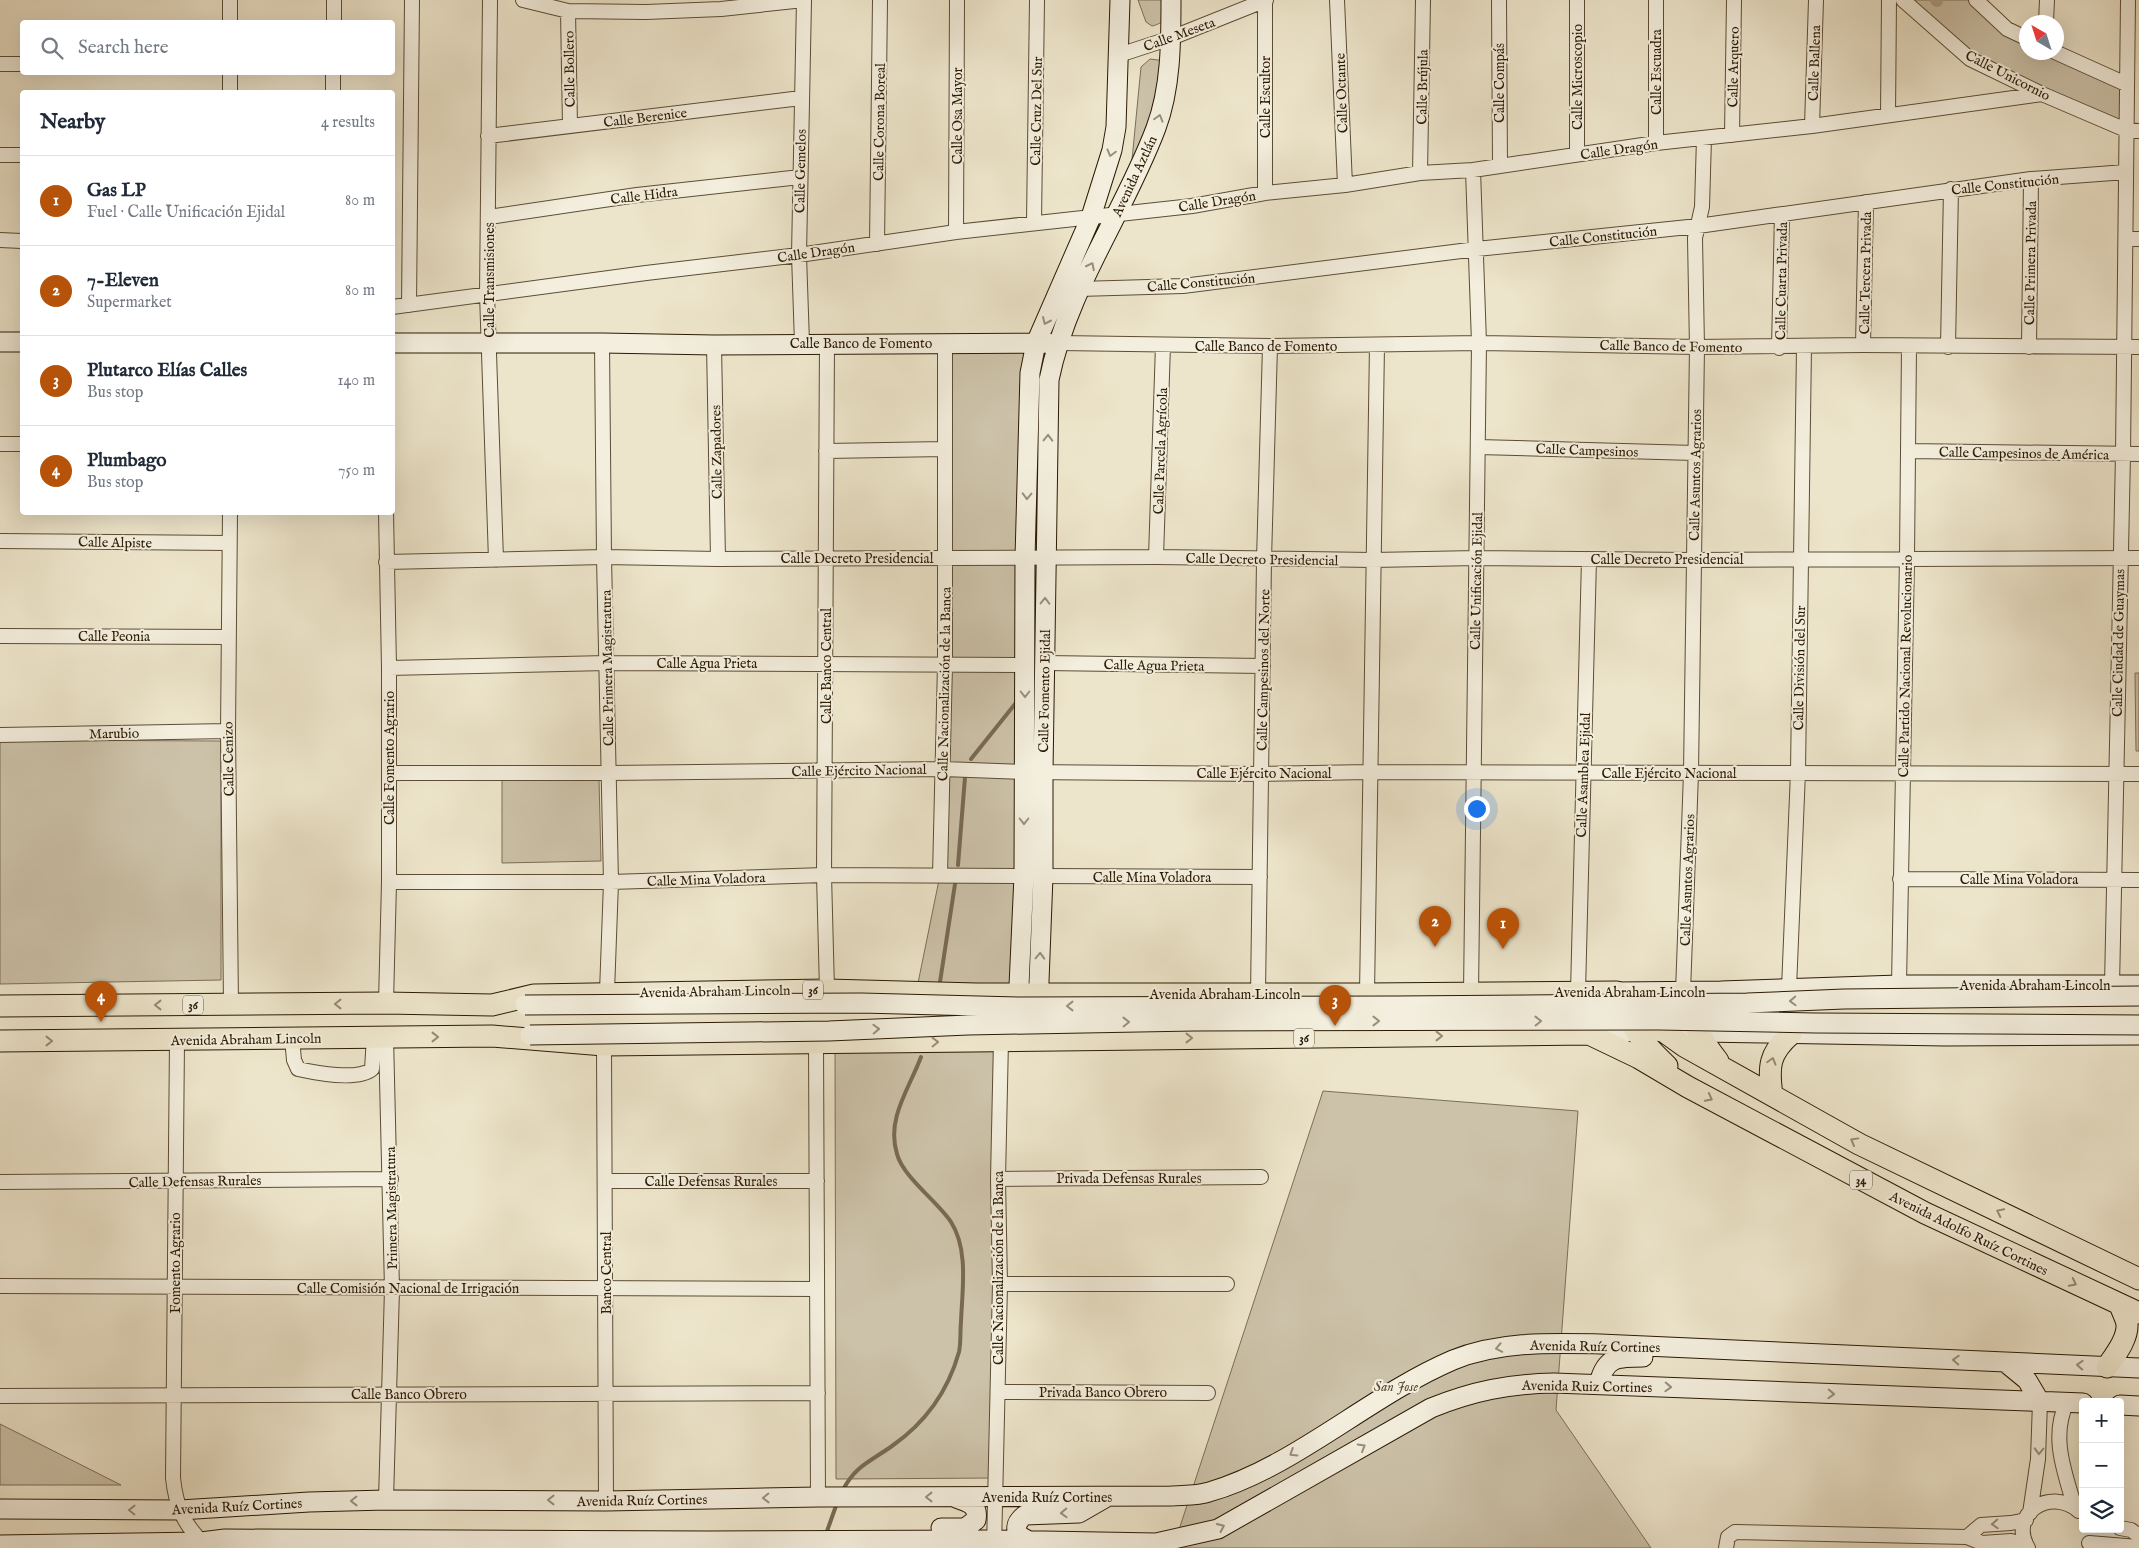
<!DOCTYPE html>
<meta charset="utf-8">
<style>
body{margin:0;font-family:"IM FELL English",serif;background:#f2f2f3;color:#1f2937}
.controls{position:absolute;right:15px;bottom:15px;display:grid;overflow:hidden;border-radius:5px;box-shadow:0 5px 20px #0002}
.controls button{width:45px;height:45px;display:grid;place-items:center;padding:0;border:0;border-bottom:1px solid #e0e1e3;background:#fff;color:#1f2937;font:25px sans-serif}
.compass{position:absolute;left:2019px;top:15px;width:45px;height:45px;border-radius:50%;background:#fff;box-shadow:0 5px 20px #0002;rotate:321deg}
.you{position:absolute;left:1476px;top:808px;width:18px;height:18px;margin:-12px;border:4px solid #fff;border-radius:50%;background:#1a73e8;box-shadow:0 0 0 8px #1a73e833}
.badge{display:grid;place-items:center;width:32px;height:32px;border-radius:50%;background:#b45309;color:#fff;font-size:16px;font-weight:700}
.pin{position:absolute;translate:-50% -41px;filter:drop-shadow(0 1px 2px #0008)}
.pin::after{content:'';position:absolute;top:26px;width:18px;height:15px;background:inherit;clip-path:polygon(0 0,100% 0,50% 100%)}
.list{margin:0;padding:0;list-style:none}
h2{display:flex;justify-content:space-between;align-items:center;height:65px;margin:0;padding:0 20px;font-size:21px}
h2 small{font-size:16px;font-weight:400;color:#747a83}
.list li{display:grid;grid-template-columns:32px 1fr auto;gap:15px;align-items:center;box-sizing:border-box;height:90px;padding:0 20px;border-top:1px solid #e0e1e3}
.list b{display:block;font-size:19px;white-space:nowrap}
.list p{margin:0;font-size:16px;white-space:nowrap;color:#747a83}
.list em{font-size:16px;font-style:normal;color:#747a83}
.icon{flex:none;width:28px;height:28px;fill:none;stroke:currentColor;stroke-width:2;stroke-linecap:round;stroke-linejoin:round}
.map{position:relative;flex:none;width:2139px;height:1548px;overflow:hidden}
.search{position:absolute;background:#fff;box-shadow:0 5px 20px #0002;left:20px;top:20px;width:375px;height:55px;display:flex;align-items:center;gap:12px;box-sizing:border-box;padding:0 18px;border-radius:5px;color:#747a83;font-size:19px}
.panel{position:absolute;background:#fff;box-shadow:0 5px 20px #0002;left:20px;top:90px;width:375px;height:425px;border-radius:5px}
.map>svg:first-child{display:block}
</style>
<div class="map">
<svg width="2139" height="1548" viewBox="0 0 2139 1548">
<rect width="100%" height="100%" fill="#ede5cb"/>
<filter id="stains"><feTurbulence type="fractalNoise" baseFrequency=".004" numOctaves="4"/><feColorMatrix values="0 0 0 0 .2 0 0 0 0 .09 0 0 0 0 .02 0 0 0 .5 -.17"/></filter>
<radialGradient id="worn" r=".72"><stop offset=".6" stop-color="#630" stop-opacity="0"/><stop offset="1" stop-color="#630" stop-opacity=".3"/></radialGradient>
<!-- green -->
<path fill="#ccc2a9" stroke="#7c6e56" d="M1138,0H1169C1169,14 1166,23 1152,26L1146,22Z
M1903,0H1977L2026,38V52L2055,53L2126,84V130L2004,76Z
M1150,59L1166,61L1156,110L1131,170L1141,67Z
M945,343H1036L1019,994L918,983L940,875Z
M2135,673H2139V751H2136Z
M0,740L221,741V980L0,984Z
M502,774L599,779L601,861L502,863Z
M996,1043V1478L836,1479L835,1047Z
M1323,1091L1578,1111L1556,1410L1651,1548H1173Z
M0,1424L121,1485H0Z"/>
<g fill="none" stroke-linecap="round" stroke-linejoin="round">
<!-- stream -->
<path stroke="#786a52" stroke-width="4" d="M971,759L1015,704
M958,865L965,777
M940,982L955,884
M843,1490C855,1466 871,1461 892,1446C925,1423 948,1391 959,1352C961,1343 960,1332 961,1322C962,1291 969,1250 951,1222C938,1202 903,1177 897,1154C886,1119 909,1089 921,1057
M826,1534L837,1503"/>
<!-- canal -->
<path stroke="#aba087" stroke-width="12" d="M1936,0L1937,1"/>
<defs>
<path id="street" d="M490,0L487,294L496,560
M523,0L568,11L646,12L721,9L804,0
M1337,0L1345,185
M1499,0L1500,166
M1903,0L1970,59L2042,94L2126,130L2139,131
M1976,0L2007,29L2026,38
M568,11L570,126
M230,22V0
M334,22V0
M2046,22L2047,0
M2055,52L2126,84
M1119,55L1171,38L1266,0
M0,64H22
M230,92V72
M333,92V72
M1888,115L1889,0
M1812,126L1816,0
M1732,135L1734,0
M488,136L801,98
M1656,143V0
M1577,154V0
M0,155H22
M1420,173L1423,0
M1265,193V0
M489,217L637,195L800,177
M1034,222L1037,0
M956,232L957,0
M2126,239H2139
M0,240L22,241
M877,244L880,0
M1079,289L1183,286L1477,249L1698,226L2031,179L2126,172
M409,305L412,0
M392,307L646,273L799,255L956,232L1192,206L1265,193L1345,185L1420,173L1473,170L1656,143L1812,126L2042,94
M602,343L604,557L611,882L607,992
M802,343L799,255L804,0
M827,343L824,875L827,990
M1059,343L1270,346L1479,343L1697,347L1863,345L2139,347
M714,345L718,559
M1863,345L1866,202
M1948,347L1951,189
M2029,347L2031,179
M1779,348L1782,214
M0,444H22
M1478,447L1695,453
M826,451L945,449
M1909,451L2139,454
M230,512L228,731L231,1005
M386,512L389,668V882L386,1003
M0,541L229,543
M1156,557L1163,345
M386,562L604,557L718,559L1156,557L1373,560L1477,558L1693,560L2139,558
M0,636L228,637
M1045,663L1263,666
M389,668L607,663L1025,665
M0,735L228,731
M389,773H609L943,769L1025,772L1261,774L1369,772L2139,774
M940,875L945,664V343
M1043,876L1260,877
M1900,879L2139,880
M389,882H611L824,875L1024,876
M1899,985L1907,558L1909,346
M2112,986L2123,454L2128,0
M1789,988L1798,772L1804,347
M1578,992L1589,559
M1683,992L1691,773L1697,347L1695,238L1702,207L1704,138
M1471,993L1479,343L1473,170
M1258,994L1264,560L1270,346
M1367,994L1377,345
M386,1037L392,1289L386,1500
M292,1038L294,1060L298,1069C316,1073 358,1081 372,1069L374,1037
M177,1040L173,1478C176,1507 184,1525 205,1545
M816,1043L818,1497
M604,1045L606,1501
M998,1179L1261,1177
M605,1181H817
M0,1182L391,1179
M1000,1284H1227
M0,1286L816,1289
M998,1392L1208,1393
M0,1396L818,1393
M2067,1402C2050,1437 2065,1473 2075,1508
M2030,1513L2038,1459L2040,1402
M2120,1528L2131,1530L2139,1536
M1967,1537L1981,1525L2011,1523L2026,1520
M2089,1543L2139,1547
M994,1548L1000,1284L998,1179L1001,1040
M1726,1548L1728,1537L1735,1532L1967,1537L1982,1543L2011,1541L2026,1545
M2028,1548C2008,1515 2049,1486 2079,1511"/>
<path id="secondary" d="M0,342H22
M392,343H602L714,345L1048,343
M1617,992L1721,991L1899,985H2139
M1018,1008L1024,876L1025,558L1030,373L1036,343L1091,217L1112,150L1116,127L1120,0
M1038,1008L1043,876V772L1049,380C1067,290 1124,213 1156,128C1171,88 1171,42 1171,0
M1589,1034L1636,1031L1945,1036L2139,1035
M2005,1362L2027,1380L2040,1402
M1599,1384C1605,1357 1617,1357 1643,1357
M2120,1405L2139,1406
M0,1509L180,1510L309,1502L386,1500L606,1501L818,1497L1171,1496C1183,1495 1197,1496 1209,1492C1295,1467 1369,1396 1453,1360C1499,1341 1551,1343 1600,1344L2139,1368
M941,1528H965L976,1520C979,1505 968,1502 956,1498
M1029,1541L1018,1535C1015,1526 1017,1521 1025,1515L1079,1513L1105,1498
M0,1545L201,1542L225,1539L710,1541L994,1540L1156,1543L1218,1529L1431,1408C1473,1391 1508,1384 1554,1383L2083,1403"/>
<path id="primary" d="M1683,992C1689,1019 1701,1039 1718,1061
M1627,1003C1627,1029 1651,1050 1667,1066
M0,1006L386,1003L492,1005L534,995L827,990L976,994H1367L1617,992L1649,1021L1684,1046L1859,1144L2139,1279
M0,1041L492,1036L604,1045L1589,1034L1639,1058L1688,1087L1925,1213L2139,1313
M1772,1095C1768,1067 1769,1053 1791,1034
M2107,1367C2115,1355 2128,1339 2127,1324C2126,1318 2122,1311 2120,1305"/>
</defs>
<!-- street casing -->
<use href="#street" stroke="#5c4d35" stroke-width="16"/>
<!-- secondary casing -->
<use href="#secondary" stroke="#2b1a03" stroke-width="21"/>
<!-- primary casing -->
<use href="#primary" stroke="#2b1a03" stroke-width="23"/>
<!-- street -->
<use href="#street" stroke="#f3eedd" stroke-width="14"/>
<!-- secondary -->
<use href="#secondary" stroke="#f3eedd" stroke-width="19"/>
<!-- primary -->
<use href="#primary" stroke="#ede5cb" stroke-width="21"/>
<defs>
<path id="secondary-bridge" d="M525,1005L861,1003L1020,1007L1397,1006L1747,1003L1844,999L2139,996
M530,1035L829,1031L968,1025L1194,1021L1658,1020L1815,1023L2139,1025"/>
</defs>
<!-- secondary-bridge casing -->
<use href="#secondary-bridge" stroke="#2b1a03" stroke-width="21" stroke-linecap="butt"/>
<!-- secondary-bridge -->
<use href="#secondary-bridge" stroke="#f3eedd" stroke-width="19"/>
</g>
<!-- one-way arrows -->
<defs><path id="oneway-chevron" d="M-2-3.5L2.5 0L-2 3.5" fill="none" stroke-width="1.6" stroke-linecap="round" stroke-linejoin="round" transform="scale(1.25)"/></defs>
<g stroke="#998f7b">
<use href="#oneway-chevron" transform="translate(1159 118) rotate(-74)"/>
<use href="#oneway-chevron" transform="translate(1111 153) rotate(105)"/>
<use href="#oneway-chevron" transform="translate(1091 266) rotate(-63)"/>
<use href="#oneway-chevron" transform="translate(1046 321) rotate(114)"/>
<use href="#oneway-chevron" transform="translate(1048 438) rotate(-89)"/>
<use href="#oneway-chevron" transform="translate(1027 496) rotate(91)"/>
<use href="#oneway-chevron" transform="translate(1045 601) rotate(-89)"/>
<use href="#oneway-chevron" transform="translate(1025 694) rotate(90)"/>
<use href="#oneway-chevron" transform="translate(1024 821) rotate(90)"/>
<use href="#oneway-chevron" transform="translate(1040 956) rotate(-88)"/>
<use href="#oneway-chevron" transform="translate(1793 1001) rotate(178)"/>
<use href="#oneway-chevron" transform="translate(1070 1006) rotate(180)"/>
<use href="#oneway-chevron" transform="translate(1376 1021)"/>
<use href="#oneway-chevron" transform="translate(1538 1021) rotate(-1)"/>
<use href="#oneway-chevron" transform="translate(1126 1022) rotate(-1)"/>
<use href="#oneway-chevron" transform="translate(876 1029) rotate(-2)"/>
<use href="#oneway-chevron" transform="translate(1499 1348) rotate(169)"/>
<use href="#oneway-chevron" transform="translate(1956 1360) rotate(-177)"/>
<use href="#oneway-chevron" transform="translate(2080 1365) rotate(-177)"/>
<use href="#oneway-chevron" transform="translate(1668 1387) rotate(2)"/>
<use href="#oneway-chevron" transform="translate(1831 1394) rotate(2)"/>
<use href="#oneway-chevron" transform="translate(1362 1447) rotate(-30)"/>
<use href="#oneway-chevron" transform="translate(2039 1451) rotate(92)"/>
<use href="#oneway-chevron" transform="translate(1293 1453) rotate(148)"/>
<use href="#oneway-chevron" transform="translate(929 1497) rotate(180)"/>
<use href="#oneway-chevron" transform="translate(766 1498) rotate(179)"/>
<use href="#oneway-chevron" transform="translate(551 1500) rotate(-180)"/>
<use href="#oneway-chevron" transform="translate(354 1501) rotate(179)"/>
<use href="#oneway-chevron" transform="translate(132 1510) rotate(-179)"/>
<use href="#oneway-chevron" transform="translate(1064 1513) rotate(178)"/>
<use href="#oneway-chevron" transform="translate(1995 1524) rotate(177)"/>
<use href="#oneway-chevron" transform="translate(1221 1527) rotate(-25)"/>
</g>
<g stroke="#968a71">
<use href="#oneway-chevron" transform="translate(338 1004) rotate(180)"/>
<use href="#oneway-chevron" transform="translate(158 1005) rotate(180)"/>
<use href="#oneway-chevron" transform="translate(1439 1036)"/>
<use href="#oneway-chevron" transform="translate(435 1037)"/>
<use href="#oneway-chevron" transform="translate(1189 1038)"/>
<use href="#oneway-chevron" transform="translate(49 1041)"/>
<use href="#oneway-chevron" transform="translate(935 1042) rotate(-1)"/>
<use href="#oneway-chevron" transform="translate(1772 1061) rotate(-74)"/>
<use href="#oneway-chevron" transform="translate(1709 1098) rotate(28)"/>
<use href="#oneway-chevron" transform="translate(1854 1141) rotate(-151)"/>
<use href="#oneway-chevron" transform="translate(2000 1212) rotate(-154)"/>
<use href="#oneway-chevron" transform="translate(2073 1283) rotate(27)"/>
</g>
<g text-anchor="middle" stroke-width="4" stroke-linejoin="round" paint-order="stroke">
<!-- shield labels -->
<g fill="#f3eedd" stroke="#675a44" stroke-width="1">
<rect x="803" y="980.5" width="20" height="19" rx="4"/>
<rect x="183" y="995.5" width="20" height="19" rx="4"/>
<rect x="1294" y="1028.5" width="20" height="19" rx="4"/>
<rect x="1850" y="1170.5" width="22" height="19" rx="4"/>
</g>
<g font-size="12" font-weight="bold" fill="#2b1a03">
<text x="813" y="994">36</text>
<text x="193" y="1009">36</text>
<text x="1304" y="1042">36</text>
<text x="1861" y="1184">34</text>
</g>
<!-- street labels -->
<g font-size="14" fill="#2b1a03" stroke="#f3eedd">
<text transform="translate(1179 34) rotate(-20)" y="5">Calle Meseta</text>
<text transform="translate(1814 63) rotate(-88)" y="5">Calle Ballena</text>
<text transform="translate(1733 67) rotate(-89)" y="5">Calle Arquero</text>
<text transform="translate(569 69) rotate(-91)" y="5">Calle Bollero</text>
<text transform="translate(1656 72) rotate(-90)" y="5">Calle Escuadra</text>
<text transform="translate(2008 75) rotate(27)" y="5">Calle Unicornio</text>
<text transform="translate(1577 77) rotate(-90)" y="5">Calle Microscopio</text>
<text transform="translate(1499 83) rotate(-90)" y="5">Calle Compás</text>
<text transform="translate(1422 87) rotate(-89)" y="5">Calle Brújula</text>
<text transform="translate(1341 93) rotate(-92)" y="5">Calle Octante</text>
<text transform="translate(1265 97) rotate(-90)" y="5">Calle Escultor</text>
<text transform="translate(1036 111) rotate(-89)" y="5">Calle Cruz Del Sur</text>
<text transform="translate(957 116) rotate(-90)" y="5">Calle Osa Mayor</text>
<text transform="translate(645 117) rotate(-7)" y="5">Calle Berenice</text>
<text transform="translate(879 122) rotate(-89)" y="5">Calle Corona Boreal</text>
<text transform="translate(1619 149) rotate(-8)" y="5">Calle Dragón</text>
<text transform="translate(800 171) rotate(-89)" y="5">Calle Gemelos</text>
<text transform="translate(1134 176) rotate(-65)" y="5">Avenida Aztlán</text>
<text transform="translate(2005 184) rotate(-6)" y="5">Calle Constitución</text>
<text transform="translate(644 195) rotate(-7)" y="5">Calle Hidra</text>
<text transform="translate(1217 201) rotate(-9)" y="5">Calle Dragón</text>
<text transform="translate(1603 236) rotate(-6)" y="5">Calle Constitución</text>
<text transform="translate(816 252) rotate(-8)" y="5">Calle Dragón</text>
<text transform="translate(2030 263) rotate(-89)" y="5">Calle Primera Privada</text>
<text transform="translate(1865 273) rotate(-89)" y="5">Calle Tercera Privada</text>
<text transform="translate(489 280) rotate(-90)" y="5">Calle Transmisiones</text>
<text transform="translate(1781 281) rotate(-89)" y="5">Calle Cuarta Privada</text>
<text transform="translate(1201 282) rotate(-5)" y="5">Calle Constitución</text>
<text x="861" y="348">Calle Banco de Fomento</text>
<text x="1266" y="351">Calle Banco de Fomento</text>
<text transform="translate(1671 346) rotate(1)" y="5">Calle Banco de Fomento</text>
<text transform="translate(1587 450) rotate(2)" y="5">Calle Campesinos</text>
<text transform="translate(1160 451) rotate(-88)" y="5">Calle Parcela Agrícola</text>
<text transform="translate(716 452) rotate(-91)" y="5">Calle Zapadores</text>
<text transform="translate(2024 453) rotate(1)" y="5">Calle Campesinos de América</text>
<text transform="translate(1695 475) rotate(-89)" y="5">Calle Asuntos Agrarios</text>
<text transform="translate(115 542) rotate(1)" y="5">Calle Alpiste</text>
<text x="857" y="563">Calle Decreto Presidencial</text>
<text transform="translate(1262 559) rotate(1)" y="5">Calle Decreto Presidencial</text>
<text x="1667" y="564">Calle Decreto Presidencial</text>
<text transform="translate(1476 581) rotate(-89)" y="5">Calle Unificación Ejidal</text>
<text x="114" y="641">Calle Peonia</text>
<text transform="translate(2118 643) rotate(-89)" y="5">Calle Ciudad de Guaymas</text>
<text x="707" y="668">Calle Agua Prieta</text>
<text transform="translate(1154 665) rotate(1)" y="5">Calle Agua Prieta</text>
<text transform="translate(826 666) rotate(-90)" y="5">Calle Banco Central</text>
<text transform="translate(1905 666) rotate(-89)" y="5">Calle Partido Nacional Revolucionario</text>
<text transform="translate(607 668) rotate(-91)" y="5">Calle Primera Magistratura</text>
<text transform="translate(1799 668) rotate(-89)" y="5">Calle División del Sur</text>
<text transform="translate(1263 670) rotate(-89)" y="5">Calle Campesinos del Norte</text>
<text transform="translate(944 684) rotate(-89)" y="5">Calle Nacionalización de la Banca</text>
<text transform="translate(1044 691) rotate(-89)" y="5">Calle Fomento Ejidal</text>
<text transform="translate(114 733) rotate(-1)" y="5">Marubio</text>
<text transform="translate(389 758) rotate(-90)" y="5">Calle Fomento Agrario</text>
<text transform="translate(228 759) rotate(-91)" y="5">Calle Cenizo</text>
<text transform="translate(859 770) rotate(-1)" y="5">Calle Ejército Nacional</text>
<text x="1264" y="778">Calle Ejército Nacional</text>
<text x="1669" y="778">Calle Ejército Nacional</text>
<text transform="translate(1583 775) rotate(-88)" y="5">Calle Asamblea Ejidal</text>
<text x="1152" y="882">Calle Mina Voladora</text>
<text transform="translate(706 879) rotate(-2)" y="5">Calle Mina Voladora</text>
<text x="2019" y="884">Calle Mina Voladora</text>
<text transform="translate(1687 880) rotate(-88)" y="5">Calle Asuntos Agrarios</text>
<text x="2035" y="990">Avenida Abraham Lincoln</text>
<text transform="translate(715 991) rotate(-1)" y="5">Avenida Abraham Lincoln</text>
<text x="1630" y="997">Avenida Abraham Lincoln</text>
<text x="1225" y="999">Avenida Abraham Lincoln</text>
<text transform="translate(246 1039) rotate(-1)" y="5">Avenida Abraham Lincoln</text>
<text x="1129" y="1183">Privada Defensas Rurales</text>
<text transform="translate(195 1181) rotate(-1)" y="5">Calle Defensas Rurales</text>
<text x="711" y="1186">Calle Defensas Rurales</text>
<text transform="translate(391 1208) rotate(-91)" y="5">Primera Magistratura</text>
<text transform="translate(1969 1233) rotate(26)" y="5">Avenida Adolfo Ruíz Cortines</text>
<text transform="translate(175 1263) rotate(-90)" y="5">Fomento Agrario</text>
<text transform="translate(998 1268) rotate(-90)" y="5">Calle Nacionalización de la Banca</text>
<text transform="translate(606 1273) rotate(-90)" y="5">Banco Central</text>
<text x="408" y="1293">Calle Comisión Nacional de Irrigación</text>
<text transform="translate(1595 1346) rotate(1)" y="5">Avenida Ruíz Cortines</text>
<text transform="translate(1587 1386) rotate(1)" y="5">Avenida Ruiz Cortines</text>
<text x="1103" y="1397">Privada Banco Obrero</text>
<text x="409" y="1399">Calle Banco Obrero</text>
<text x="1047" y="1502">Avenida Ruíz Cortines</text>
<text transform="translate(642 1500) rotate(-1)" y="5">Avenida Ruíz Cortines</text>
<text transform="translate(237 1506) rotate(-3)" y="5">Avenida Ruíz Cortines</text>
</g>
<!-- park labels -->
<g font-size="14" font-style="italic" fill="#5b4c35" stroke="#f3eedd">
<text x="1396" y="1391">San Jose</text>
</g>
</g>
<rect width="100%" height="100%" filter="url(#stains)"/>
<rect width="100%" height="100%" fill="url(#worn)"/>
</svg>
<div class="controls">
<button>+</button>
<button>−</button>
<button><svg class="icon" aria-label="layers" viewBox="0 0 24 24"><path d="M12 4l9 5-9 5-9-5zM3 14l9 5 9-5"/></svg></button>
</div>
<svg class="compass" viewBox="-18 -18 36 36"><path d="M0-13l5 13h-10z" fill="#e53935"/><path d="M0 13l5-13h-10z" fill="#747a83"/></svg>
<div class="you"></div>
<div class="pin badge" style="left:1503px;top:949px">1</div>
<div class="pin badge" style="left:1435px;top:947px">2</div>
<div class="pin badge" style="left:1335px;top:1026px">3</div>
<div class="pin badge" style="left:101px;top:1022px">4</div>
<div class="search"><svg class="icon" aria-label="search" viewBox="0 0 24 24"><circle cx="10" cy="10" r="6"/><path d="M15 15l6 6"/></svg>Search here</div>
<section class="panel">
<h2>Nearby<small>4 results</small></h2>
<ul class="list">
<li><span class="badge">1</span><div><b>Gas LP</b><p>Fuel · Calle Unificación Ejidal</p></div><em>80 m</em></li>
<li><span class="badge">2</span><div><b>7-Eleven</b><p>Supermarket</p></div><em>80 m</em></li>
<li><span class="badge">3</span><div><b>Plutarco Elías Calles</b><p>Bus stop</p></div><em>140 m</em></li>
<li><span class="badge">4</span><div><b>Plumbago</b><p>Bus stop</p></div><em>750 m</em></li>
</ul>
</section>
</div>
